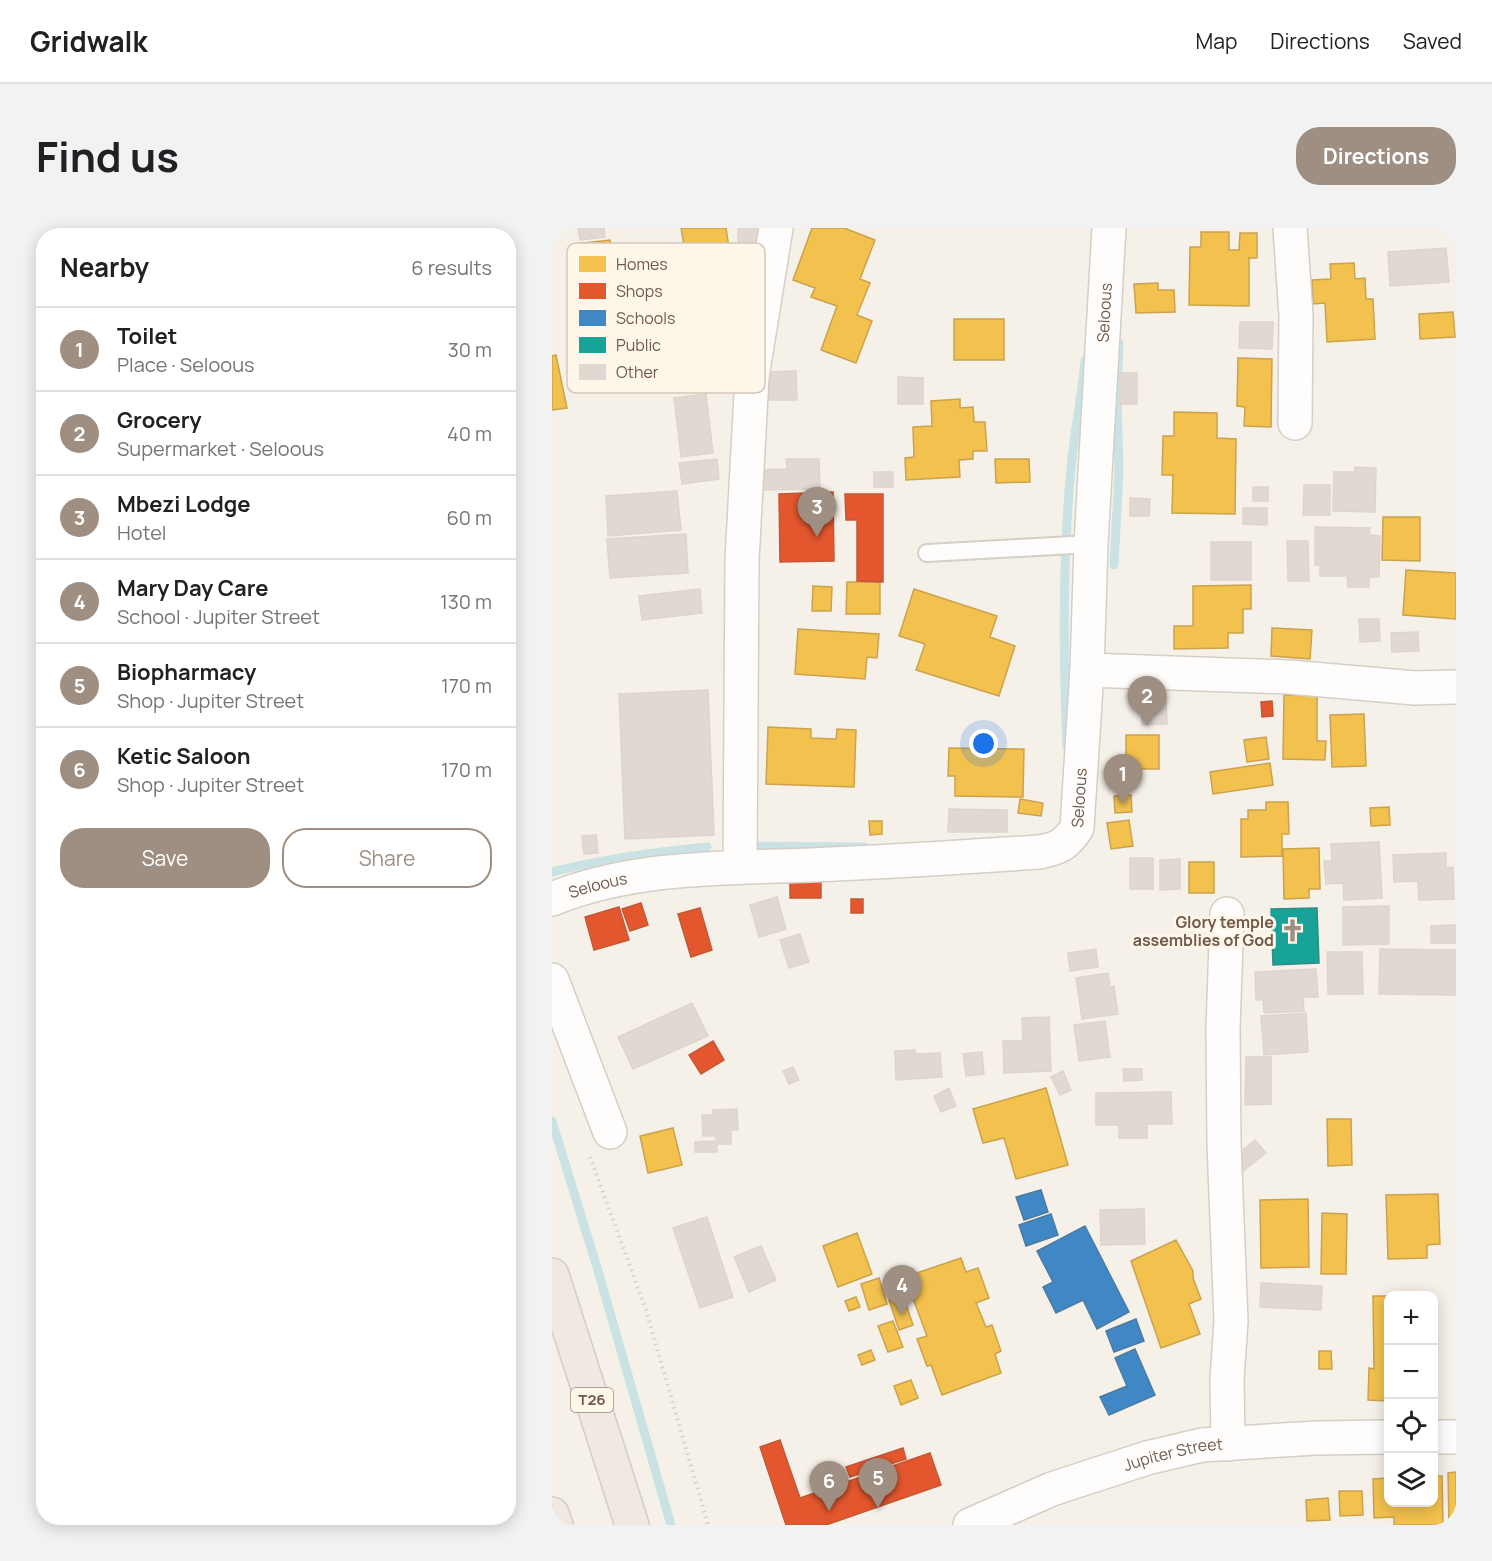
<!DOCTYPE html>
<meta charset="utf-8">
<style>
body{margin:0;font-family:Manrope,sans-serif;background:#f2f2f2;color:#202124}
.controls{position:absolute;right:18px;bottom:18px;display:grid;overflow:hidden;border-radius:12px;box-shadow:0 3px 15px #0003}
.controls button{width:54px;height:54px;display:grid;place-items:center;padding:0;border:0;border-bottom:2px solid #e0e0e0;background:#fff;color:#202124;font:30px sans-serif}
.you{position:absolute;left:432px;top:516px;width:21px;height:21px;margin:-15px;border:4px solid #fff;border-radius:50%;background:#1a73e8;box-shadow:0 0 0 9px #1a73e833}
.badge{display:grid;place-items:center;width:39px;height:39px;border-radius:50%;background:#9f8f82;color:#fff;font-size:20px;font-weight:700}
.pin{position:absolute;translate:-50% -50px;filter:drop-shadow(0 2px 3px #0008)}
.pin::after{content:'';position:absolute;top:32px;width:21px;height:18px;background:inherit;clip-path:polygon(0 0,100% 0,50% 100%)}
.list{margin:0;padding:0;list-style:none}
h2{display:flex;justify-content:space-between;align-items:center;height:78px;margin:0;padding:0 24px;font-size:26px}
h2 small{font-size:20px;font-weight:400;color:#757577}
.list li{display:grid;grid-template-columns:39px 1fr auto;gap:18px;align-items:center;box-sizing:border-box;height:84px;padding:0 24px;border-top:2px solid #e0e0e0}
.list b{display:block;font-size:22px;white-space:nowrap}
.list p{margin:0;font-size:20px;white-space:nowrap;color:#757577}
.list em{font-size:20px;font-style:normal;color:#757577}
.actions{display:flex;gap:12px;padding:18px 24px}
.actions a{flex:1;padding:14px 0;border:2px solid #9f8f82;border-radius:24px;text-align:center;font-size:21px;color:#9f8f82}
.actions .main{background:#9f8f82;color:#fff}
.icon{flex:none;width:33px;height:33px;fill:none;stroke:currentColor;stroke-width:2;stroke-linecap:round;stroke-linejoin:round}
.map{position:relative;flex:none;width:904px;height:1297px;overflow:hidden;border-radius:24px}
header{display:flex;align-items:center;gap:36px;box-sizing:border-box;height:84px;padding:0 30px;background:#fff;border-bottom:2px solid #e0e0e0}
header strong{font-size:28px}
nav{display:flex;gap:33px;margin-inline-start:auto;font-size:21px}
.intro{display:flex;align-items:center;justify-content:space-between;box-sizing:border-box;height:144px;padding:0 36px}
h1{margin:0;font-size:42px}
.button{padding:15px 27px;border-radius:24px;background:#9f8f82;color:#fff;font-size:21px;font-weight:700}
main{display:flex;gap:36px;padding:0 36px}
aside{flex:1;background:#fff;border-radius:24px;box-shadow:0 3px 15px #0003}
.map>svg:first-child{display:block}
</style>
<header>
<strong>Gridwalk</strong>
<nav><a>Map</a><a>Directions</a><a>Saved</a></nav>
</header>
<div class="intro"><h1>Find us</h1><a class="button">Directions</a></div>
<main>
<aside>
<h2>Nearby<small>6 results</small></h2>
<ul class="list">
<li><span class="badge">1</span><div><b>Toilet</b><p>Place · Seloous</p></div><em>30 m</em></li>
<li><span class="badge">2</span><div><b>Grocery</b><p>Supermarket · Seloous</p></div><em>40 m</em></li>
<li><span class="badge">3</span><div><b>Mbezi Lodge</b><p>Hotel</p></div><em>60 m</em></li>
<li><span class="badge">4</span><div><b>Mary Day Care</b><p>School · Jupiter Street</p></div><em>130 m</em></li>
<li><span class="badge">5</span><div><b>Biopharmacy</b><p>Shop · Jupiter Street</p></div><em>170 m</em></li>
<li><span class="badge">6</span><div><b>Ketic Saloon</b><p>Shop · Jupiter Street</p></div><em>170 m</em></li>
</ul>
<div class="actions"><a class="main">Save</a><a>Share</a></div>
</aside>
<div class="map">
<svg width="904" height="1297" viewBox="0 0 904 1297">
<rect width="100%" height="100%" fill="#f5f1e9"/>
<!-- homes -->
<path fill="#f2c14e" stroke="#cba24d" stroke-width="1.5" d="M129,0H174L179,33L136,40Z
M260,0H292L323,12L308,51L318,55L305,87L320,93L304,135L269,122L285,78L259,69L263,60L241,52Z
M649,4H677V22H687L688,5H705V30H697V78L637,77L638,19H649Z
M58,12L63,56L38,59L35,35L27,36L24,16Z
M802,35L803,51L813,50L814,71H821L823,111L775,114L773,75L761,76L760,52L779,51L778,36Z
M606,55V62H622L623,84L584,85L582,56Z
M901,84L903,109L868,111L867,86Z
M402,91H452V132H402Z
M4,127L15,180L0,182V128Z
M686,130L720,131L719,199L692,198L693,179L685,178Z
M408,171V180L421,179L422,194H433L435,223H421V231L407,232L408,249L354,252L353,230L362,229L361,199L380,198L379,173Z
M622,184L665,185V210L684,211L683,286L620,285L621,247H610L611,208H622Z
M443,231H477L478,254L444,255Z
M831,289H868V333L830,332Z
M854,342L904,345V391L851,387Z
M295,354H328V386H294Z
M699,357V381H691V405H676V420L622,421V398H641V358Z
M261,358L280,359L279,383H260Z
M362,361L445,388L438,409L463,418L447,468L364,442L373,416L347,408Z
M720,400L760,402L758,431L719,428Z
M246,401L327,406L325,430L315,429L313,451L243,446Z
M732,467L765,468V513H774L773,532L731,531Z
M812,486L814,538L780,539L778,487Z
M216,499L259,501V510L284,511L285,501L304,502L302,559L214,556Z
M574,507H607V541H574Z
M714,509L717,531L695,534L692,512Z
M397,520L472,521L471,569L403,568V548H396Z
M718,535L721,557L661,566L658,544Z
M579,567L580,584L563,585L562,568Z
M468,571L491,575L489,588L466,585Z
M714,574H736L737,606H730V628L689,629V591H696V582H714Z
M837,579L838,597L819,598L818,580Z
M577,592L581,618L559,621L555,595Z
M317,593H330V606L318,607Z
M767,620L768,661H757V670L732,671L731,621Z
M637,634H662V665H637Z
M494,860L516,937L464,951L452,910L431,915L421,881Z
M775,891H799L800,937L776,938Z
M121,900L130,937L96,945L88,908Z
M886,966L888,1016L875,1017V1030L836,1031L834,967Z
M756,971L757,1039L709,1040L708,972Z
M770,985L795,986L794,1046H769Z
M305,1005L320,1046L286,1059L271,1018Z
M624,1012L641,1043V1050L649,1071L637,1076L648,1106L609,1120L579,1033Z
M409,1030L414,1044L426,1040L437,1070L424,1075L434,1099L440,1097L449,1123L443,1126L449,1145L390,1167L379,1137L375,1138L365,1111L375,1108L353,1049Z
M327,1050L335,1076L317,1082L309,1056Z
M351,1067L361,1097L347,1102L337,1072Z
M821,1068H836V1173L816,1172L817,1140L822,1141Z
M304,1069L308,1079L297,1083L293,1073Z
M341,1093L351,1119L336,1124L326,1098Z
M319,1122L323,1132L310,1137L306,1127Z
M767,1123H779L780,1141H767Z
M359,1152L366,1170L349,1177L342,1158Z
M904,1244V1297H897L896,1245Z
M882,1248H890L891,1297H842V1289L822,1290L821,1251L836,1250V1274H882Z
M787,1263H810L811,1287L788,1288Z
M776,1270L778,1292L755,1293L754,1272Z"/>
<!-- shops -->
<path fill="#e4572e" stroke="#c25836" stroke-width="1.5" d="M281,264L282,333L228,334L227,266Z
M293,266H331V354L305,353V292H294Z
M720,473L721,488L710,489L709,474Z
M269,648V670H238V649Z
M299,671H311V685H299Z
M89,675L96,697L78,703L70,681Z
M67,679L77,712L42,722L33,689Z
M148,680L160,722L139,729L126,686Z
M161,813L172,832L149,846L137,827Z
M228,1212L248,1270L378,1225L389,1257L274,1297H234L208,1219Z
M351,1220L354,1231L298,1249L294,1239Z"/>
<!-- schools -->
<path fill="#3f88c5" stroke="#4e7aa0" stroke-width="1.5" d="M489,962L496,984L472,992L464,969Z
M499,986L506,1007L474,1018L467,997Z
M533,998L577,1084L545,1101L531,1072L504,1085L491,1059L501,1054L485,1023Z
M584,1091L592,1113L562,1124L554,1103Z
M583,1121L603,1167L557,1187L548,1169L575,1158L563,1130Z"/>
<!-- public -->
<path fill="#17a398" stroke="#328d81" stroke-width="1.5" d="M765,680L767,735L721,737L719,681Z"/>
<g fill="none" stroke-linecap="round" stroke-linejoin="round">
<!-- stream -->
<path stroke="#cbe2e5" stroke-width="9" d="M562,337L567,244L565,168L567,115
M515,519C511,426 510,333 519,241C522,204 530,168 533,132
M194,618L312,619
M0,644C51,631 103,624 155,619
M0,893L47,1046L119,1297"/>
</g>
<!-- building -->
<path fill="#e1d9d1" stroke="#ded4cb" stroke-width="1.5" d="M26,0H52L53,9L28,12Z
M186,0H208V18H186Z
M894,20L897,54L838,58L836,24Z
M688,94H721L720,121L687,120Z
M244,143L245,172H217V144Z
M568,145H585V176H568Z
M346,149L371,150V176H346Z
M154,166L161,225L129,229L122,170Z
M165,231L167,251L130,256L127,235Z
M234,231H267L268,261L205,262L204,242L235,241Z
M803,239L824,240L823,284L781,283L782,244H803Z
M322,244H341V259H322Z
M752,257H778V287H751Z
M701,259H716V273H701Z
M125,263L129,302L56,308L54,268Z
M578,270L598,271L597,288H578Z
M691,280H715V297L691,296Z
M763,299L818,300L817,307L828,308L827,349H817V359H796L795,348H768V337H763Z
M134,306L136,345L58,350L55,311Z
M735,313H756L757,353H736Z
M659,314H699V352H659Z
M148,361L150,385L90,392L87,368Z
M807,391H827L828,413L808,414Z
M866,404L867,423L840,424L839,405Z
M156,462L162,607L73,611L67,466Z
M589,469H614L615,496L590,497Z
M397,581L455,582V604H396Z
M44,607L46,625L32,626L30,608Z
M827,614L830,670L792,672L791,655L774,656L772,633H780L779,616Z
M894,625V640L901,639L902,671L867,672L866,653L842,654L841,627Z
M578,630H601V661H578Z
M628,631V661L608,662V632Z
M225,669L234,701L207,709L198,677Z
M837,678V716L791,717V679Z
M904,697V715H879V698Z
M248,706L257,734L237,740L228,712Z
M544,721L546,739L518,743L516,725Z
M828,721L904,722V767L827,766Z
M775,724H810L811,766H776Z
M764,741L766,769H751L752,783L712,785L711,772H704L703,744Z
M556,745L558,759L562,758L566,786L530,791L524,750Z
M140,775L156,808L81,841L66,809Z
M754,785L756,824L712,827L709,788Z
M497,789L499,843L452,845L451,813H471L470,790Z
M553,793L558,829L527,833L522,797Z
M363,822V826L388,825L390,849L344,852L343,823Z
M430,824L432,846L414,848L411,826Z
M694,829H719V876L693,877Z
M241,839L247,852L237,856L231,843Z
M571,841H590V852L572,853Z
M511,843L519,862L508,867L499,849Z
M397,860L404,878L389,884L382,868Z
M619,864L620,896H595V910H567V897H544V865Z
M185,881L186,902H179V916H165V924H143V914L164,913V908H151L150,887H161V882Z
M703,912L714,925L691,943L680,931Z
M592,981L593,1016L549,1017L548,982Z
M155,989L181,1069L148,1080L121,1000Z
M209,1018L224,1052L197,1064L182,1029Z
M709,1055L770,1058L769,1082L708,1079Z"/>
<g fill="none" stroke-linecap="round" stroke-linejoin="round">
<defs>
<path id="lane" d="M375,325L539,316"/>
<g id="street">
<path d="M738,0L744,88L743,195"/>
<path d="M535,442L737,449L863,460L904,459"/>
<path d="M188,639L190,332L200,149L224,0"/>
<path id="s1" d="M0,671C82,638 173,640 260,637C336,634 412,629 487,624C508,620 513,617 525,600L535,442L539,316L557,0"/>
<path d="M675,686L671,800L672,916L679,1093L675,1151L676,1216"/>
<path d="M0,752L58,904"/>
<path d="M882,1209H904"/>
<path id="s2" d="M418,1297L500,1261L595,1230L650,1217L764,1210L836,1209"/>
</g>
<path id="highway" d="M0,1047L80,1297
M0,1286L4,1297"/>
</defs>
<!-- lane casing -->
<use href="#lane" stroke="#d4cec7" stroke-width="20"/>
<!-- street casing -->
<use href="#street" stroke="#d4cec7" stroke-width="36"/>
<!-- highway casing -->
<use href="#highway" stroke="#d4ccc5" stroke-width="36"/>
<!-- path -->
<path stroke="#d6cfca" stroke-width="4" stroke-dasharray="1.5 4.5" stroke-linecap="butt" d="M38,929L94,1082L156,1297"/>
<!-- lane -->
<use href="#lane" stroke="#fefdfc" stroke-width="16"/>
<!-- street -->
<use href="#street" stroke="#fefdfc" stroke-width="33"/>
<!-- highway -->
<use href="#highway" stroke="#f0e8e3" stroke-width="33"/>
</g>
<!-- icons -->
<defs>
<symbol id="church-bare" viewBox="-9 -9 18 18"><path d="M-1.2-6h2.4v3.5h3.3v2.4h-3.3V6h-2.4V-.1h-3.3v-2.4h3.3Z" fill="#9f8f82" stroke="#fef6e9" stroke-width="2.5" paint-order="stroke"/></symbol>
</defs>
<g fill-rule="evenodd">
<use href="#church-bare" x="724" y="686" width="33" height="33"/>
</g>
<g text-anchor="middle" stroke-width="6" stroke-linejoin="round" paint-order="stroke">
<!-- shield labels -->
<rect fill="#fef6e9" stroke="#9b897a" stroke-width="1.5" x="19" y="1160" width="42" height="24" rx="4.5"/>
<g font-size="15" font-weight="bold" fill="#715a4a">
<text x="40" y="1177">T26</text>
</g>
<!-- street labels -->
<g font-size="16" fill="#715a4a" stroke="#fef6e9">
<text dy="6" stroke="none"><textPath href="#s1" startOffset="1054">Seloous</textPath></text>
<text dy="6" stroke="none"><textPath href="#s1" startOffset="568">Seloous</textPath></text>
<text dy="6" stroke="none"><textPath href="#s1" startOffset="48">Seloous</textPath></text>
<text dy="6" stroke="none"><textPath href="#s2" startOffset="216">Jupiter Street</textPath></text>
</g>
<!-- poi labels -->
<g font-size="16" font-weight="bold" fill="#715a4a" stroke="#fef6e9" text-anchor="end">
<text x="722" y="700">Glory temple<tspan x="722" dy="18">assemblies of God</tspan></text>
</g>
</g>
<!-- legend -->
<rect x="15" y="15" width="198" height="150" rx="9" fill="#fef6e9" stroke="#d4c7b9" stroke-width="1.5"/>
<rect x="27" y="28" width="27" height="16" fill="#f2c14e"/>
<rect x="27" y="55" width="27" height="16" fill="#e4572e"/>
<rect x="27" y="82" width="27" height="16" fill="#3f88c5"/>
<rect x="27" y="109" width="27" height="16" fill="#17a398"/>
<rect x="27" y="136" width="27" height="16" fill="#e1d9d1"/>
<g font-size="16" fill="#715a4a">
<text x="64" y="42">Homes</text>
<text x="64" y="69">Shops</text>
<text x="64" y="96">Schools</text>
<text x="64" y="123">Public</text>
<text x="64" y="150">Other</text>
</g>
</svg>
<div class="controls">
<button>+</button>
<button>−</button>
<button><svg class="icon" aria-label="locate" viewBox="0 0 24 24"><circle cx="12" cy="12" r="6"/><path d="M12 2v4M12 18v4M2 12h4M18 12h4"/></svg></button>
<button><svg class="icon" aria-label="layers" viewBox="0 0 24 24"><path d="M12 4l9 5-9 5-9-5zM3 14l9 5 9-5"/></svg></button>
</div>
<div class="you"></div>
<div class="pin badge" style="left:571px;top:576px">1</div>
<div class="pin badge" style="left:595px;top:498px">2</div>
<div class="pin badge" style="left:265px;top:309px">3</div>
<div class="pin badge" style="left:350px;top:1087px">4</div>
<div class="pin badge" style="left:326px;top:1280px">5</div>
<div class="pin badge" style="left:277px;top:1283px">6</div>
</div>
</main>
